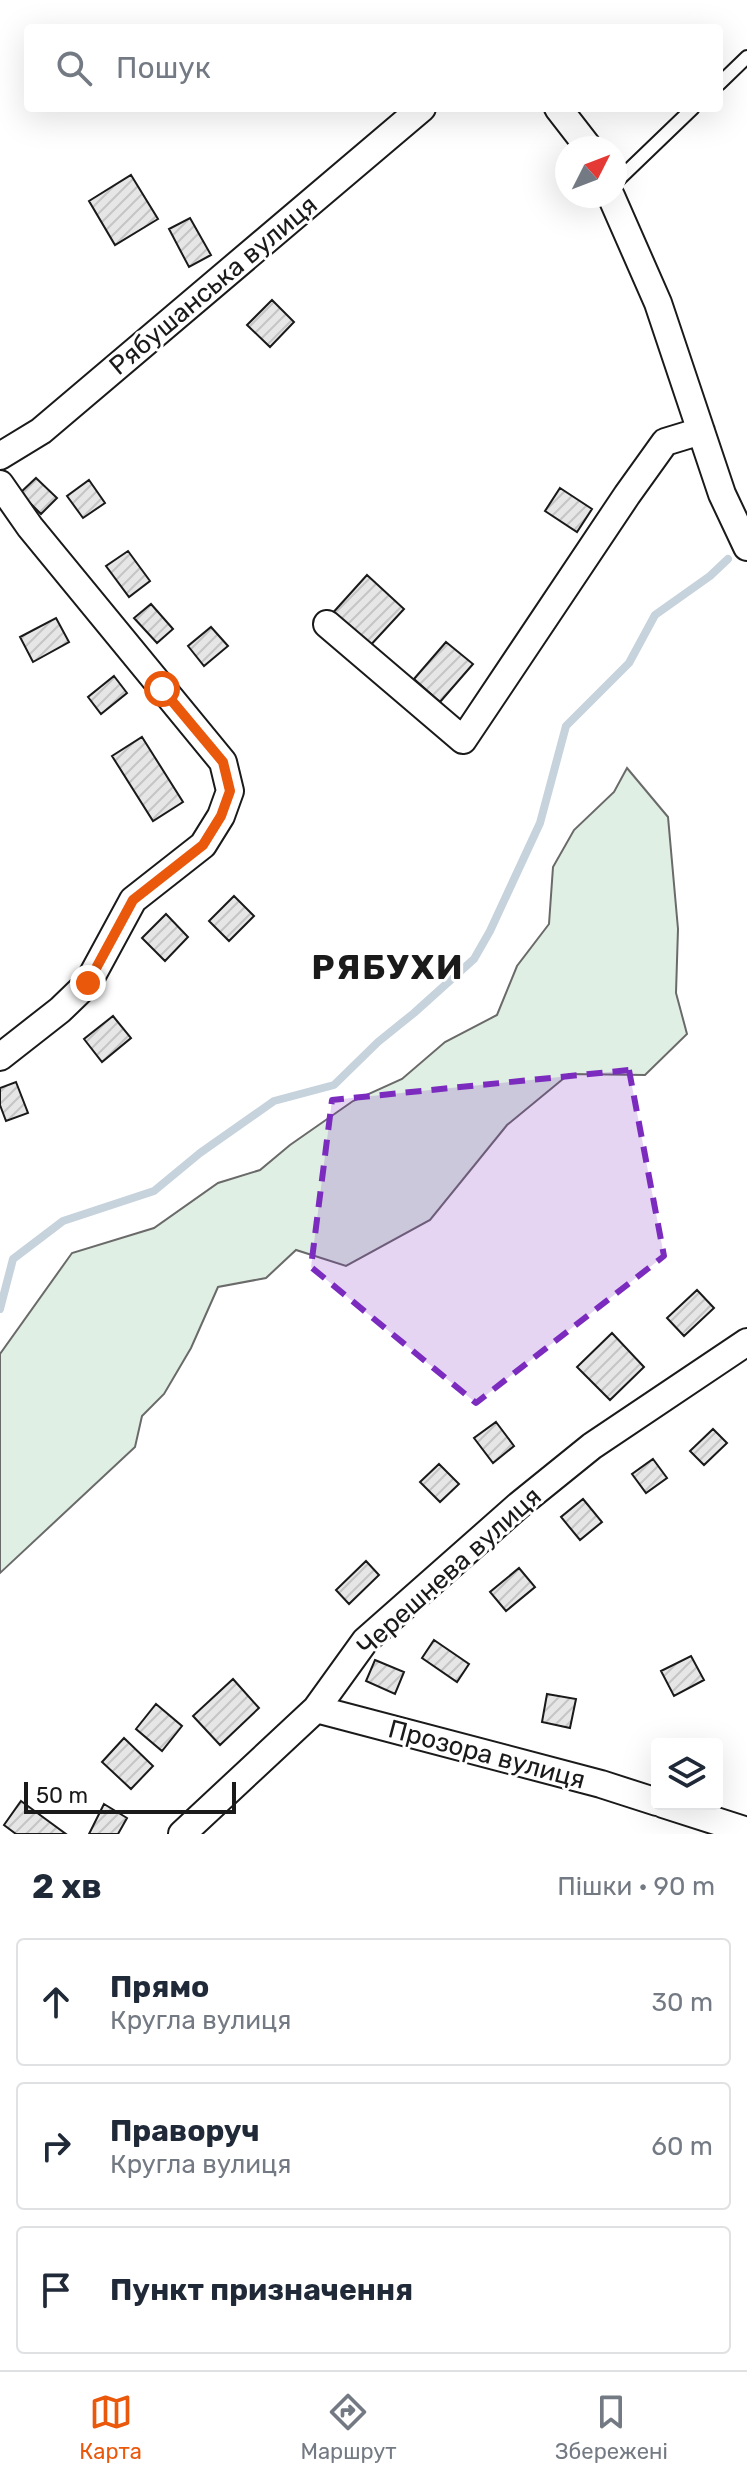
<!DOCTYPE html>
<html lang="uk">
<meta charset="utf-8">
<style>
body{margin:0;font-family:Rubik,sans-serif;background:#f2f2f3;color:#1f2937}
.controls{position:absolute;right:24px;bottom:24px;display:grid;overflow:hidden;border-radius:8px;box-shadow:0 8px 32px #0002}
.controls button{width:72px;height:72px;display:grid;place-items:center;padding:0;border:0;border-bottom:2px solid #e0e1e3;background:#fff;color:#1f2937;font:40px sans-serif}
.compass{position:absolute;left:555px;top:136px;width:72px;height:72px;border-radius:50%;background:#fff;box-shadow:0 8px 32px #0002;rotate:48deg}
.scale{position:absolute;left:24px;bottom:20px;width:212px;box-sizing:border-box;padding-left:8px;border:4px solid #1a1a1a;border-top:0;font-size:22px;line-height:28px;white-space:nowrap;color:#1a1a1a;-webkit-text-stroke:6px #fff;paint-order:stroke}
.stop{position:absolute;width:24px;height:24px;margin:-18px;border:6px solid #ea580c;border-radius:50%;background:#fff}
.stop.end{background:#ea580c;border-color:#fff;box-shadow:0 2px 8px #0008}
.list{margin:0;padding:0;list-style:none}
h2{display:flex;justify-content:space-between;align-items:center;height:104px;margin:0;padding:0 32px;font-size:34px}
h2 small{font-size:26px;font-weight:400;color:#747a83}
.list li{display:grid;grid-template-columns:52px 1fr auto;gap:24px;align-items:center;box-sizing:border-box;height:128px;margin:0 16px 16px;padding:0 16px;border:2px solid #e0e1e3;border-radius:8px}
.list b{display:block;font-size:30px;white-space:nowrap}
.list p{margin:0;font-size:26px;white-space:nowrap;color:#747a83}
.list em{font-size:26px;font-style:normal;color:#747a83}
.icon{flex:none;width:44px;height:44px;fill:none;stroke:currentColor;stroke-width:2;stroke-linecap:round;stroke-linejoin:round}
.map{position:relative;flex:none;width:747px;height:1834px;overflow:hidden}
.search{position:absolute;background:#fff;box-shadow:0 8px 32px #0002;left:24px;right:24px;top:24px;height:88px;display:flex;align-items:center;gap:20px;box-sizing:border-box;padding:0 28px;border-radius:8px;color:#747a83;font-size:30px}
.sheet{height:536px;background:#fff}
nav{display:flex;justify-content:space-around;align-items:center;box-sizing:border-box;height:112px;border-top:2px solid #e0e1e3;background:#fff;font-size:22px;color:#747a83}
nav a{display:grid;justify-items:center;gap:4px}
nav .on{color:#ea580c}
.map>svg:first-child{display:block}
</style>
<div class="map">
<svg width="747" height="1834" viewBox="0 0 747 1834">
<defs>
<pattern id="building-hatch" width="6" height="6" patternUnits="userSpaceOnUse" patternTransform="scale(2)"><rect width="6" height="6" fill="#e6e6e6"/><path d="M-1 1l2-2M0 6l6-6M5 7l2-2" fill="none" stroke="#c5c5c5"/></pattern>
</defs>
<rect width="100%" height="100%" fill="#fff"/>
<!-- green -->
<path fill="#e0efe3" stroke="#6a6a6a" stroke-width="2" d="M627,768L668,817L678,929L676,993L687,1034L645,1075L569,1074L507,1125L430,1220L346,1266L296,1250L266,1278L218,1287L191,1348L164,1394L142,1416L135,1447L0,1573V1354L72,1253L154,1228L218,1183L260,1170L290,1145L353,1101L402,1079L445,1042L497,1015L517,966L549,924L553,867L574,830L614,792Z"/>
<g fill="none" stroke-linecap="round" stroke-linejoin="round">
<!-- stream -->
<path stroke="#c6d2dc" stroke-width="8" d="M0,1309L13,1259L63,1221L154,1191L200,1153L274,1101L334,1085L378,1042L414,1013L474,959L490,931L540,823L566,726L629,663L655,615L710,576L728,559"/>
</g>
<!-- building -->
<path fill="url(#building-hatch)" stroke="#1a1a1a" stroke-width="2" d="M131,175L158,219L115,245L89,201Z
M190,218L211,255L189,267L169,229Z
M272,300L294,322L270,347L247,325Z
M36,478L57,498L41,514L20,493Z
M89,480L105,503L83,518L67,496Z
M560,488L592,509L577,532L545,511Z
M128,551L150,581L129,597L106,566Z
M367,575L404,609L367,649L330,616Z
M151,604L173,629L157,643L134,618Z
M56,618L69,642L33,662L20,637Z
M211,627L228,646L204,666L188,646Z
M446,642L473,664L440,702L414,679Z
M114,676L127,693L101,714L88,697Z
M142,737L183,802L153,821L112,756Z
M234,896L254,916L229,941L209,921Z
M166,914L188,937L165,961L142,938Z
M113,1016L131,1038L102,1062L84,1039Z
M16,1082L28,1113L6,1121L0,1105V1088Z
M697,1290L714,1308L684,1336L667,1318Z
M612,1333L644,1367L610,1400L577,1367Z
M496,1422L514,1446L493,1463L474,1438Z
M713,1429L727,1443L704,1465L690,1451Z
M653,1459L667,1478L646,1493L632,1474Z
M439,1464L459,1484L440,1502L420,1482Z
M583,1499L602,1522L580,1540L561,1517Z
M366,1561L379,1575L349,1604L336,1590Z
M519,1568L535,1587L506,1611L490,1592Z
M434,1640L469,1664L457,1682L422,1658Z
M691,1656L704,1680L674,1696L661,1671Z
M375,1660L404,1672L395,1694L366,1681Z
M233,1679L259,1708L220,1745L193,1716Z
M547,1694L576,1699L570,1728L542,1722Z
M156,1704L182,1726L162,1751L136,1729Z
M124,1738L153,1766L131,1789L102,1762Z
M21,1801L66,1834H16L4,1825Z
M104,1804L127,1818L118,1834H89Z"/>
<g fill="none" stroke-linecap="round" stroke-linejoin="round">
<defs>
<path id="lane" d="M719,84L747,57
M615,183L693,108"/>
<path id="street" d="M558,108L589,148
M611,196L658,303L722,494L747,547
M0,456L41,431L422,108
M0,484L30,527L223,762L230,791L221,816L203,845L133,900L88,983L60,1010L0,1057
M327,624L463,740L627,495L665,442L701,431
M316,1709L601,1784L657,1802
M663,1804L747,1831
M182,1834L316,1709L365,1641L519,1505L592,1446L747,1342"/>
</defs>
<!-- lane casing -->
<use href="#lane" stroke="#1a1a1a" stroke-width="16"/>
<!-- street casing -->
<use href="#street" stroke="#1a1a1a" stroke-width="30"/>
<!-- lane -->
<use href="#lane" stroke="#fff" stroke-width="12"/>
<!-- street -->
<use href="#street" stroke="#fff" stroke-width="26"/>
</g>
<g fill="none" stroke-linecap="round" stroke-linejoin="round">
<!-- route -->
<path stroke="#ea580c" stroke-width="10" d="M88,983L133,900L203,845L221,816L230,791L223,762L162,689"/>
</g>
<!-- marked area -->
<path fill="#7b2cbf" fill-opacity="0.2" stroke="#7b2cbf" stroke-width="6" stroke-dasharray="16 10" stroke-linejoin="round" d="M629,1070L664,1256L476,1403L311,1267L332,1100Z"/>
<g text-anchor="middle" stroke-width="6" stroke-linejoin="round" paint-order="stroke">
<!-- street labels -->
<g font-size="26" fill="#1a1a1a" stroke="#fff">
<text transform="translate(213 285) rotate(-40)" y="9">Рябушанська вулиця</text>
<text transform="translate(449 1571) rotate(-42)" y="9">Черешнева вулиця</text>
<text transform="translate(487 1754) rotate(15)" y="9">Прозора вулиця</text>
</g>
<!-- district labels -->
<g font-size="34" font-weight="bold" letter-spacing="2" fill="#1a1a1a" stroke="#fff">
<text x="388" y="979">РЯБУХИ</text>
</g>
</g>
</svg>
<div class="controls">
<button><svg class="icon" aria-label="layers" viewBox="0 0 24 24"><path d="M12 4l9 5-9 5-9-5zM3 14l9 5 9-5"/></svg></button>
</div>
<svg class="compass" viewBox="-18 -18 36 36"><path d="M0-13l5 13h-10z" fill="#e53935"/><path d="M0 13l5-13h-10z" fill="#747a83"/></svg>
<div class="scale">50 m</div>
<div class="stop" style="left:162px;top:689px"></div>
<div class="stop end" style="left:88px;top:983px"></div>
<div class="search"><svg class="icon" aria-label="search" viewBox="0 0 24 24"><circle cx="10" cy="10" r="6"/><path d="M15 15l6 6"/></svg>Пошук</div>
</div>
<section class="sheet">
<h2>2 хв<small>Пішки · 90 m</small></h2>
<ul class="list">
<li><svg class="icon" aria-label="ahead" viewBox="0 0 24 24"><path d="M12 20V5M6 11l6-6 6 6"/></svg><div><b>Прямо</b><p>Кругла вулиця</p></div><em>30 m</em></li>
<li><svg class="icon" aria-label="right" viewBox="0 0 24 24"><path d="M7 20v-9h11M14 6l5 5-5 5"/></svg><div><b>Праворуч</b><p>Кругла вулиця</p></div><em>60 m</em></li>
<li><svg class="icon" aria-label="arrive" viewBox="0 0 24 24"><path d="M6 21V4h12l-3 4 3 4H6"/></svg><div><b>Пункт призначення</b></div></li>
</ul>
</section>
<nav>
<a class="on"><svg class="icon" aria-label="map" viewBox="0 0 24 24"><path d="M3 6l6-2 6 2 6-2v14l-6 2-6-2-6 2zM9 4v14M15 6v14"/></svg>Карта</a>
<a><svg class="icon" aria-label="directions" viewBox="0 0 24 24"><path d="M12 3l9 9-9 9-9-9zM9 14v-3h6M13 9l2 2-2 2"/></svg>Маршрут</a>
<a><svg class="icon" aria-label="saved" viewBox="0 0 24 24"><path d="M7 4h10v16l-5-4-5 4z"/></svg>Збережені</a>
</nav>
